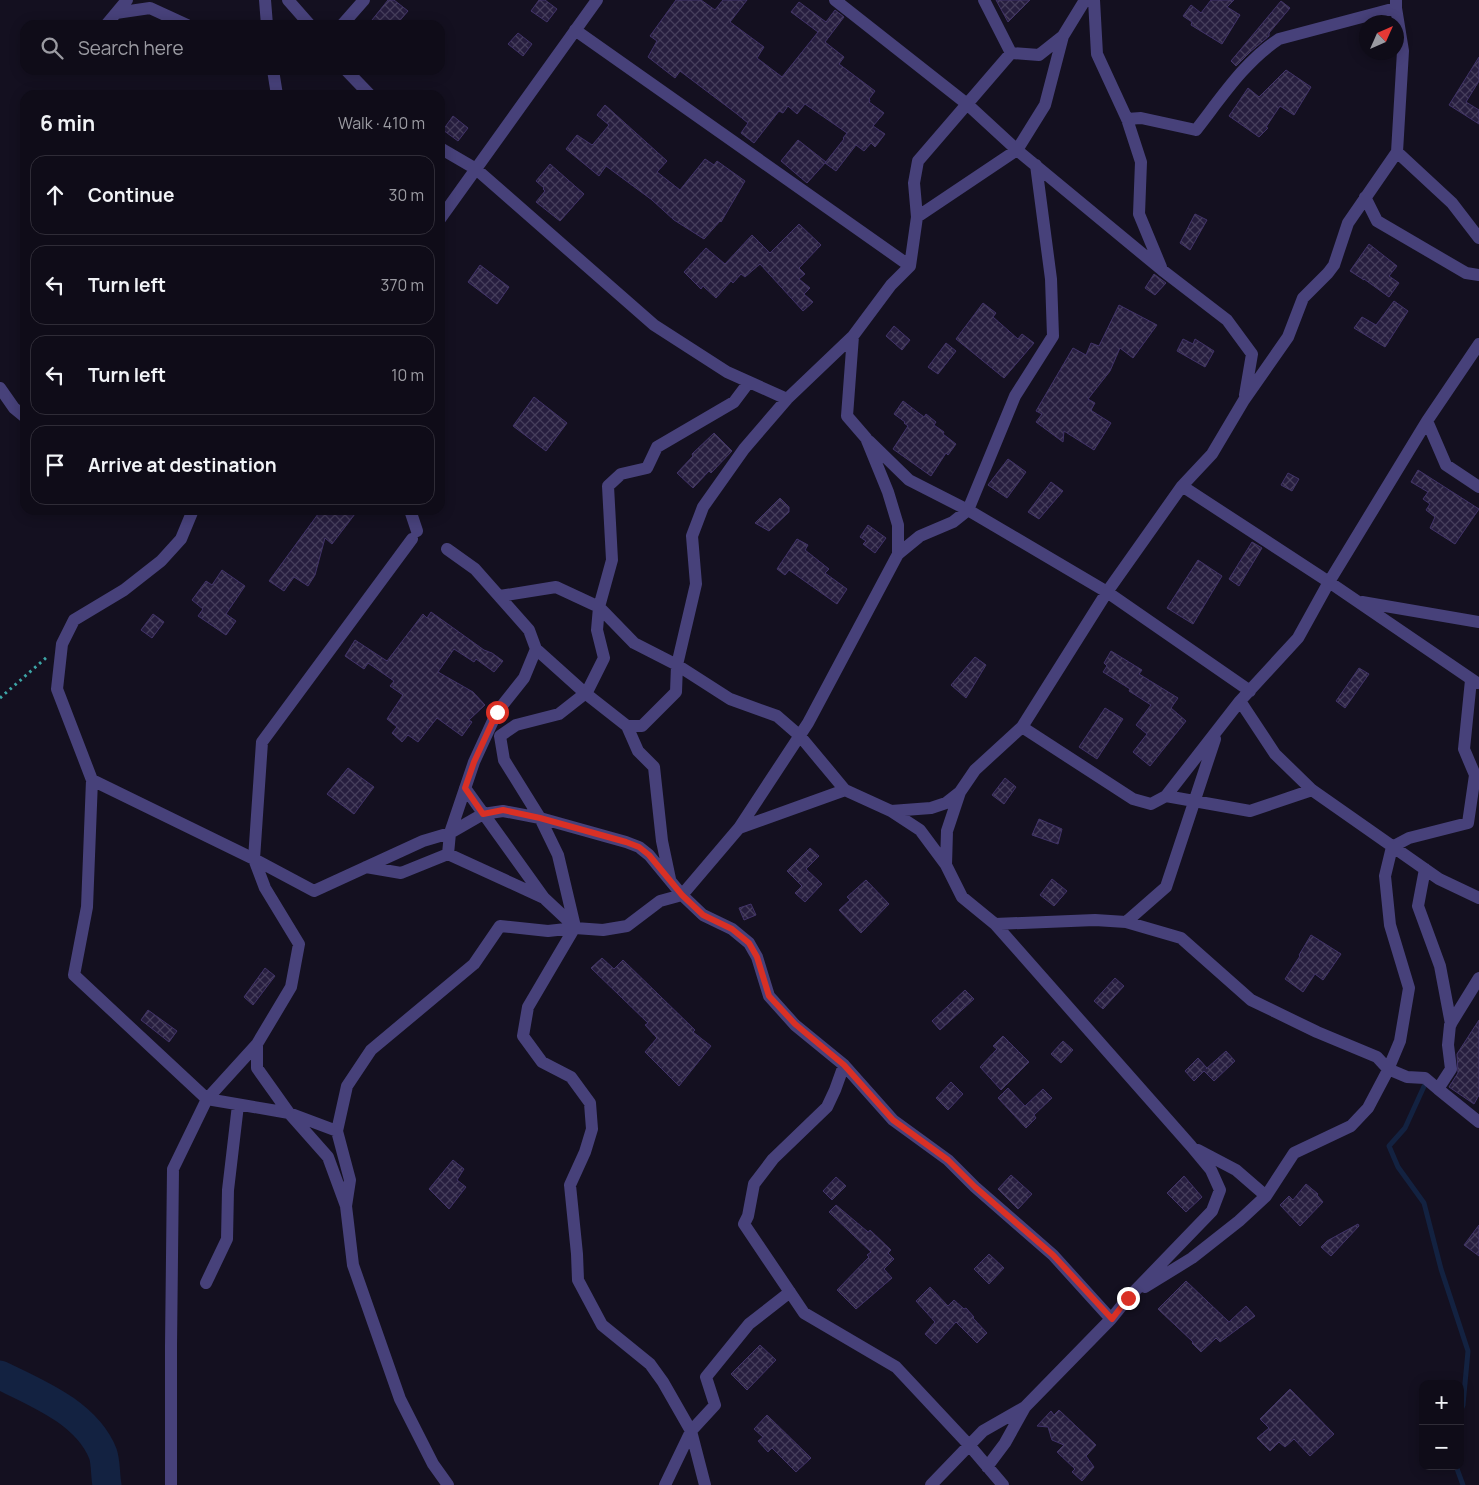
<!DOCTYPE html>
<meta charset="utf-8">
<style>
body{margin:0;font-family:Manrope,sans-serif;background:#181521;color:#f1f3f6}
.controls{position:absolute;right:15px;bottom:15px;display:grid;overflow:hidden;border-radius:10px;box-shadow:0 2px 12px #0003}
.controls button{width:45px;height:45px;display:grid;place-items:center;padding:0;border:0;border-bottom:1px solid #2f2c37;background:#0f0c18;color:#f1f3f6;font:25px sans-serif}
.compass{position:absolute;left:1359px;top:15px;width:45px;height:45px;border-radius:50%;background:#0f0c18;box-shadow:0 2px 12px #0003;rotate:45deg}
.stop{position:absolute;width:15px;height:15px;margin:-11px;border:4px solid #d93025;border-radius:50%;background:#fff}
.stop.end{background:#d93025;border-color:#fff;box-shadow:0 1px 5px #0008}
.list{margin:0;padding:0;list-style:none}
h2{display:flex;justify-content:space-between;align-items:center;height:65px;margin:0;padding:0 20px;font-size:21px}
h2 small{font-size:16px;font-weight:400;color:#9b9ba2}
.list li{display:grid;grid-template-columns:32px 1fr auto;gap:15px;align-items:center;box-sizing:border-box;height:80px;margin:0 10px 10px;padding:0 10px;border:1px solid #2f2c37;border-radius:15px}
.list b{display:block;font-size:19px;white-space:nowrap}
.list em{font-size:16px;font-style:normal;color:#9b9ba2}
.icon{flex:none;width:28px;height:28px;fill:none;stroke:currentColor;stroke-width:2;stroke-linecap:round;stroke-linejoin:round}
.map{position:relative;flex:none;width:1479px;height:1485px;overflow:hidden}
.search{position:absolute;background:#0f0c18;box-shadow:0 2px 12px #0003;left:20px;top:20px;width:425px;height:55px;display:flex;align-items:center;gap:12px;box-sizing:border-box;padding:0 18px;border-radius:15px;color:#9b9ba2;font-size:19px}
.panel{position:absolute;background:#0f0c18;box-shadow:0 2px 12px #0003;left:20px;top:90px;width:425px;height:425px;border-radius:15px}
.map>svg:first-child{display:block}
</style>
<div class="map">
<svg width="1479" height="1485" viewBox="0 0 1479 1485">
<defs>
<pattern id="building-cross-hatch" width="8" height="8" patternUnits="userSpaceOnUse" patternTransform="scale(1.25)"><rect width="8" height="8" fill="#271e3f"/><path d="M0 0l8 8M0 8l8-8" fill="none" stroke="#463e5c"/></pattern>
</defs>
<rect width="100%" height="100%" fill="#141020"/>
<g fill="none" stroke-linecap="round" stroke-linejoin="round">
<!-- stream -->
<path stroke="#132241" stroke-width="5" d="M1426,1082L1405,1128L1389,1146L1398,1167L1424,1203L1441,1269L1468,1351L1463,1405L1460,1412
M1456,1466L1463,1485"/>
<!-- river -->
<path stroke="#132241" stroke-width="29" d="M0,1375C37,1393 87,1413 103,1454C106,1463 105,1475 107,1485"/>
</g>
<!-- building -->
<path fill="url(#building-cross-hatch)" stroke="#413368" d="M388,0H394L408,11L396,25H368Z
M539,0H545L557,9L547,22L531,11Z
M676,0H701L715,10L723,0H747L730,22L764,47L757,58L782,77L818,32L791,12L799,2L826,22L835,10L844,17L825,42L844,57L839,64L875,91L869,99L870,100L869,102L884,113L873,126L885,134L875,147L871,143L864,151L856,145L836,171L825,163L844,139L843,138L847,133L805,104L797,114L788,106L783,113L779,111L754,143L741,133L748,123L737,114L680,71L675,78L648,57L657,41L650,36Z
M996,0H1030L1008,22Z
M1211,0H1234L1227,7L1240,15L1222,44L1191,25L1192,22L1183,16L1191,5L1201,13Z
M1281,1L1290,8L1269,33V36L1250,52L1236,66L1231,61Z
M518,33L532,44L523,56L508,44Z
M1479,57V81L1466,102L1479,110V124L1449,105Z
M1286,70L1311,87L1294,115L1280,106L1266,127L1268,128L1259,137L1229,116L1248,88L1259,97Z
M605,105L667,161L657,172L680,190L705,159L714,165L717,161L745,181L721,222L720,221L704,239L674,220L652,200L606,166L599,176L566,149L577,135L592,145L594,143L609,125L597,115Z
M453,116L468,128L458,141L443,130Z
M798,140L826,162L807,183L781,161Z
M550,164L584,194L560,221L536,202L545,191L543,189L544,188L536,181Z
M1195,214L1207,220L1190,250L1180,243Z
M799,224L821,245L799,268L805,274L799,279L810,288L804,294L813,302L803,311L760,264L745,277L741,274L733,283L731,281L716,298L703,286L701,289L684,272L706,248L725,264L752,235L770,253Z
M1369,244L1397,266L1389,276L1399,283L1389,297L1364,279V280L1350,271Z
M480,265L509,287L497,304L468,282Z
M1154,274L1166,283L1155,295L1145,288Z
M1394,301L1408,311L1385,347L1354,328L1362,317L1376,325Z
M983,303L996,313L993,317L1018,339L1022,334L1034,343L1004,378L956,339Z
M1119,305L1157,325L1133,358L1120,348L1110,371L1088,399L1095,403L1091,410L1092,411L1111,423L1094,450L1064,431L1063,442L1036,422L1042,414L1036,411L1073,348L1086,355L1091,343L1099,346Z
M894,326L910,340L902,350L886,336Z
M1183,339L1193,344L1195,339L1214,351L1205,367L1177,351Z
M946,343L956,351L938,374L928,367Z
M534,397L567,423L546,451L513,426Z
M903,401L924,417L926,414L936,422L934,425L944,432L943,434L956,444L948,455L946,453L931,476L893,449L908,426L904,423L905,422L894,414Z
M714,433L732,451L711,473L709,471L693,488L677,473L693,456L692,454Z
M1008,459L1026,472L1007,498L988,485Z
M1418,470L1479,509L1455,544L1430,528L1435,517L1426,510L1430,504L1423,499L1428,492L1411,482Z
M1288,473L1299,479L1292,491L1281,485Z
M1051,482L1063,491L1039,519L1028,512Z
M780,498L789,507V512L769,531L755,523Z
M321,510H358L332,544L325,538L315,575L308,586L294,577L284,591L269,581Z
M868,525L886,538L875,553L863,544L866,541L860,537Z
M797,539L808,545L805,550L829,569L825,573L847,589L837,604L789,570L785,575L777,569Z
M1252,542L1262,548L1239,586L1229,579Z
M1198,560L1222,576L1193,624L1167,608Z
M222,570L245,586L226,614L236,621L226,635L198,616L203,609L192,600L206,581L212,585Z
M431,612L484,650L492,653L503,661L494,672L476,659L474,662L454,649L438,672L473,692L485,705L469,720L472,722L462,736L437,718L418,742L408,735L402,742L392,733L397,727L387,719L403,695L390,686L394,681L368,663L364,669L345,656L355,640L387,661L423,614L427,618Z
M153,614L164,622L152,638L141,630Z
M1111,651L1142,670L1139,674L1178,698L1171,708L1186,721L1150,766L1133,752L1147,734L1136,725L1151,705L1129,691L1130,689L1103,672L1107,666L1104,663Z
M975,657L986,665L966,698L951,685Z
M1359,668L1369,674L1345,708L1336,701Z
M1105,708L1123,719L1097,759L1079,747Z
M348,768L374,787L354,814L327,794Z
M1005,778L1016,787L1004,804L992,795Z
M1039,819L1062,829L1058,844L1032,835Z
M810,848L819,856L806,869L822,884L805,902L795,893L802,886L787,871Z
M1052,879L1067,891L1054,906L1040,895Z
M866,880L889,904L861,933L839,910L850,900L847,897Z
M751,904L756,915L744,920L739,908Z
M1311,935L1341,954L1323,980L1315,974L1303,992L1285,979L1300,956L1299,955Z
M602,958L614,969L623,960L695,1030L693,1032L711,1046L679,1086L645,1052L657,1038L645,1025L648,1023L591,968Z
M265,968L275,976L253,1005L244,997Z
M1115,978L1124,986L1103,1009L1094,1001Z
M965,990L974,999L940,1030L932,1021Z
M148,1010L177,1031L169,1042L141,1020Z
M1479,1020V1095L1474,1104L1449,1087L1458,1073L1457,1054Z
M1003,1036L1029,1062L1001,1090L980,1067L997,1049L993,1046Z
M1063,1041L1073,1050L1061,1063L1051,1054Z
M1226,1051L1235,1061L1214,1081L1204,1071L1194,1081L1185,1071L1198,1058L1207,1068L1206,1069Z
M951,1082L963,1094L948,1110L936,1098Z
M1008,1088L1025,1106L1043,1089L1052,1098L1034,1115L1036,1118L1026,1128L998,1098Z
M453,1160L464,1169L457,1180L466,1187L449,1209L429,1189Z
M1011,1175L1032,1194L1018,1209L998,1189Z
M1184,1176L1202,1197L1186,1212L1167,1193Z
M836,1177L846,1186L832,1200L823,1191Z
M1306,1184L1318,1194L1317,1195L1323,1202L1300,1226L1280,1205L1289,1196L1293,1200Z
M836,1205L868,1232L870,1230L891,1250L888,1253L894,1259L884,1269L892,1278L856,1309L837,1290L869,1257L867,1255L871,1252L829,1212Z
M1358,1224L1359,1226L1331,1256L1321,1247L1327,1241Z
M1479,1225V1256L1464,1245Z
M989,1254L1004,1268L989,1284L974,1269Z
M1186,1281L1229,1322L1246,1306L1255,1316L1220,1342L1216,1338L1201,1352L1192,1343L1193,1342L1158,1309Z
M930,1287L948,1306L954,1300L964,1309L966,1308L974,1317L973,1318L987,1333L977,1343L956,1322L936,1344L925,1334L935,1322L916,1301Z
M760,1345L776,1360L747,1390L731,1374Z
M1290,1389L1334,1434L1310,1456L1294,1439L1285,1447L1279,1442L1270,1451L1257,1438L1269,1428L1260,1419Z
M1059,1410L1096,1445L1086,1456L1094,1467L1082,1481L1072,1472L1075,1469L1057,1452L1064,1445L1052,1440L1048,1427L1037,1426L1051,1411L1054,1415Z
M767,1415L811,1458L796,1472L772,1448L768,1452L758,1441L763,1437L754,1429Z"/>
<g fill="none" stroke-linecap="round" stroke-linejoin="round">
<!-- path -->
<path stroke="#3da5a6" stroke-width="3" stroke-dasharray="2.5 4" stroke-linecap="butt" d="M0,698L47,657"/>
<!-- street -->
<path stroke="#47417a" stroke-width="12" d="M265,0L267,25
M288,0L310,25
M835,0L967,104L1017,150L1045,105L1063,36
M984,0L1011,53
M1094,0L1097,54L1127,119L1141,162L1139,214L1161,267
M1396,0V8L1403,51L1397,152L1452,203L1479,238
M116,13L150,8L187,25
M106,25L127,0
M342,25L364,0
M575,30L910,266
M273,70L277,95
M346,70L370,95
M1127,119L1141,118L1196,130C1221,98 1245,61 1279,39L1396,8
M440,148L476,169L654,325L727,372L787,399L853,336L891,285L910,266L917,217L914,183L918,161L1011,53L1039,55L1063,36L1085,0
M1365,197L1377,221L1466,273L1479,275
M917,217L1017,150L1162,270L1227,320L1252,354L1245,395
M440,219L597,0
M0,388L14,408L25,417
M1427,421L1446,465L1479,487
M869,441L909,480L968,510L1107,592L1250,691
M1182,486L1329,582L1477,683
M193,510L181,539L161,561L124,590L74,620L62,644L57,689L92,780L87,907L74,975L207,1099L289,1113L328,1157L346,1206L353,1265L400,1399L433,1464L448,1485
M410,510L417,531
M447,549L475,569L529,630L536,649L524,678L497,712L474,762L450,833L448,854
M898,554L920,536L953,522L968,510L1015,396L1053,336L1051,279L1036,165
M500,596L556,587L599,607L634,643L677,665L730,699L777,716L800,736L845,790
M1362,602L1479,622
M536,649L585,693L627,726L638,751L654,767L662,841L670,879
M1240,701L1275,754L1312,790L1439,879L1479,898
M627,726H642L676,692L677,665L696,584L692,536L703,507L744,449L787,399
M1022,727L1133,799L1151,804L1166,796L1240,701L1298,638L1329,582L1427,421L1479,344
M92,780L254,859L314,891L423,841L450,833L483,814L503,811L540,818L626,842L639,847L649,855L682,895L703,915L732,929L749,943L757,957L769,996L795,1025L844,1065L893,1120L948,1160L975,1187L1053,1255L1111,1319
M465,788L544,898
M1166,796L1250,811L1312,790
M891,811L920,830L946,865L962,897L995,924L1191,1146L1211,1170L1220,1190L1212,1211L1128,1298L1111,1319L1025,1407L1005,1443L987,1467
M739,828L808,723L898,554V525L888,492L866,438L847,416L853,336
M946,865L947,831L960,792
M366,867L401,873L448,854L544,898L575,927
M1425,869L1418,906L1440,966L1451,1024
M1126,922L1181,938L1251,1000L1317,1032L1377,1057L1388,1069L1407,1077L1425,1078L1438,1089
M995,924L1095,920L1126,922L1166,887L1215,739
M1479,978L1450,1025L1448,1045L1451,1069L1438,1089L1479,1122
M844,1065L835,1090L827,1107L773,1159L754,1184L748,1216L744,1224L804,1313L896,1367L969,1445L1003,1485
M337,1131L289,1113L257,1068V1044L291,987L299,944L265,888L254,859L262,742L412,539
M1198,1150L1236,1170L1266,1196
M346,1206L350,1180L337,1131L347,1086L371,1050L474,964L500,926L548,931L575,928L603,930L627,926L660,901L682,895L739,828L845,790L891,811L931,808L946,803L960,792L975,770L1022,727L1107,592L1182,486L1212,454L1244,400L1288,337L1303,298L1328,273L1334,265L1348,223L1397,152
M206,1283L227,1239L228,1190L238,1105
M1145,1287L1192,1258L1239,1221L1266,1196L1294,1153L1351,1126L1368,1108L1387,1072L1400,1041L1409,988L1390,925L1385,876L1392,847L1409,838L1468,823L1475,775L1464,749L1471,680
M171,1485V1346L173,1169L207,1099L257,1044
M665,1485L691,1431L715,1405L706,1377L749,1324L790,1292
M705,1485L691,1431L663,1382L650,1364L602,1325L578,1280L577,1254L570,1185L585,1152L592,1129L590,1103L571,1077L542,1062L523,1036L528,1007L575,927L558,855L540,818L504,760L500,736L516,725L559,714L587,692L604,658L597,630L599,607L612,560L608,486L621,474L647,468L657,447L734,402L749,382
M931,1485L983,1431L1025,1407"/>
</g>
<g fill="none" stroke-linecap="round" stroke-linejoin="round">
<!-- route -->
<path stroke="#d93025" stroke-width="6" d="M497,712L474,762L465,788L483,814L503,810L540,818L626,842L639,847L649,855L682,895L703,915L732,929L749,943L757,957L769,996L795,1024L844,1065L893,1120L948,1160L975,1187L1053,1255L1112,1319L1128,1298"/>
</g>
</svg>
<div class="controls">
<button>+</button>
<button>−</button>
</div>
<svg class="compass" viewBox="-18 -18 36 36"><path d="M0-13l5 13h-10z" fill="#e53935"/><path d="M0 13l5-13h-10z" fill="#9b9ba2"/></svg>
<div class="stop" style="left:497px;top:712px"></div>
<div class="stop end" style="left:1128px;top:1298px"></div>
<div class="search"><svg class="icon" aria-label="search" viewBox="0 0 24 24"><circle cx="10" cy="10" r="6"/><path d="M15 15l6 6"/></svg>Search here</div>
<section class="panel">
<h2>6 min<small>Walk · 410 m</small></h2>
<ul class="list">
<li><svg class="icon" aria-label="ahead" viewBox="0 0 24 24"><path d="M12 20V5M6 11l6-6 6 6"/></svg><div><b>Continue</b></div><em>30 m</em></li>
<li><svg class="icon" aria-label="left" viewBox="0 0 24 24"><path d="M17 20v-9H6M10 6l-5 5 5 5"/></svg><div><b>Turn left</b></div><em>370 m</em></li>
<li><svg class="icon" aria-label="left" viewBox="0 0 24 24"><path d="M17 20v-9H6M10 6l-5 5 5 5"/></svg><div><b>Turn left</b></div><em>10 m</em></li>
<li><svg class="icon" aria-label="arrive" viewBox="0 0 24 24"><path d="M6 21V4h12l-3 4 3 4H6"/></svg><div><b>Arrive at destination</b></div></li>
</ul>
</section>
</div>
